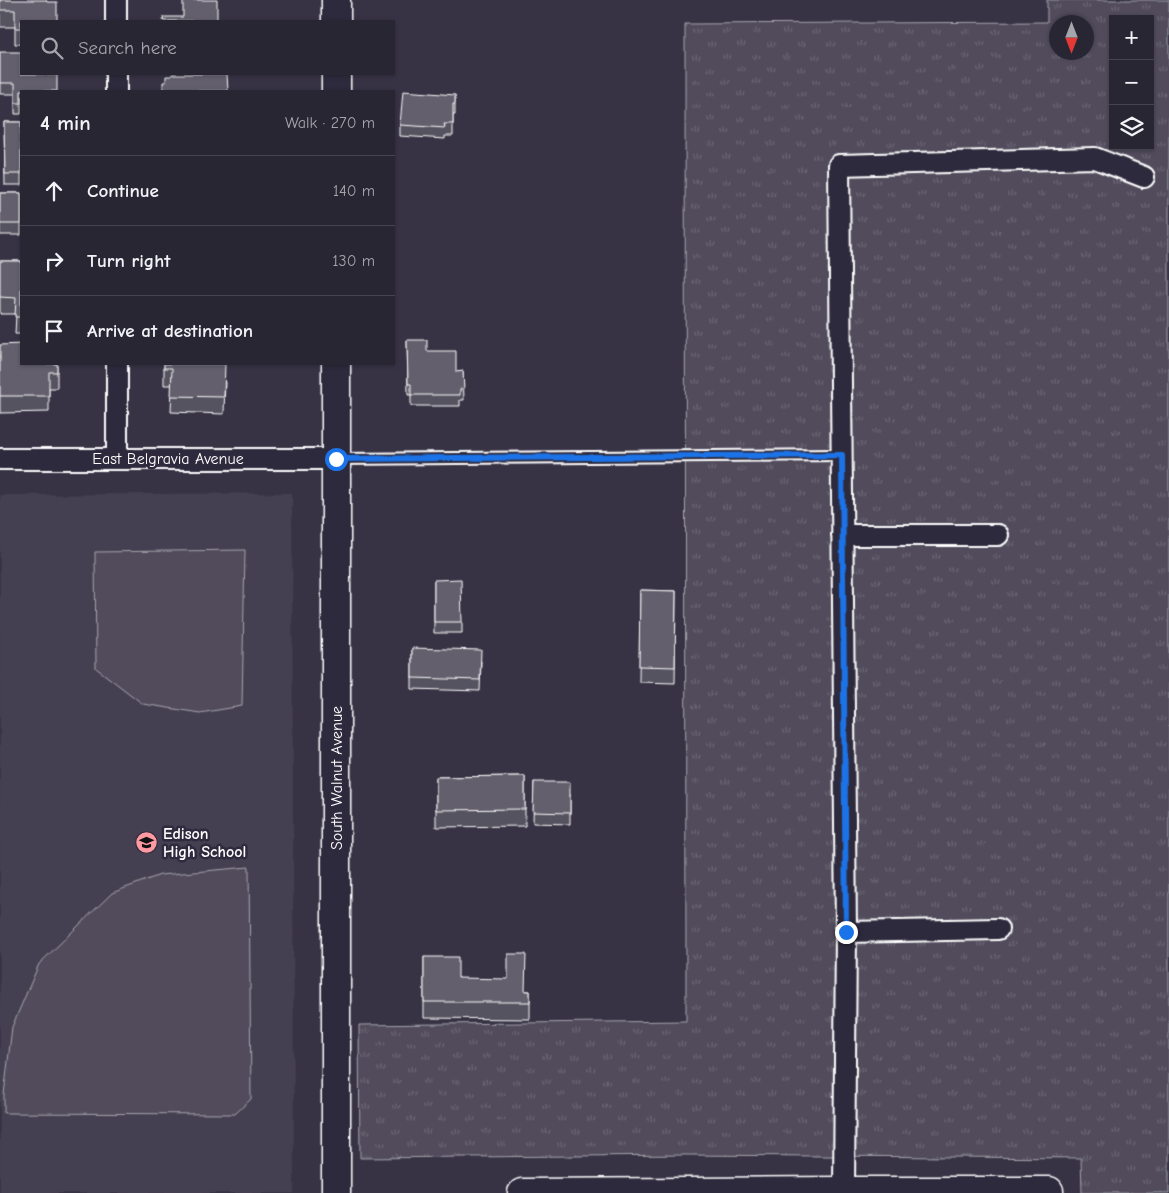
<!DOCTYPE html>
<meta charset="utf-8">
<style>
body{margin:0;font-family:"Comic Neue",sans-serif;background:#353240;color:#f1f3f6}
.controls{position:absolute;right:15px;top:15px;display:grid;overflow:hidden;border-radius:0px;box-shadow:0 1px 4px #0004}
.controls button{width:45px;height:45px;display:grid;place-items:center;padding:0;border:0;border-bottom:1px solid #45434f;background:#292634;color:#f1f3f6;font:25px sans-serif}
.compass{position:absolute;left:1049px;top:15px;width:45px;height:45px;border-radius:50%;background:#292634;box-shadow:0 1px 4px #0004;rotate:180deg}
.stop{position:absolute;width:15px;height:15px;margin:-11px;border:4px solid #1a73e8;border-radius:50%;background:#fff}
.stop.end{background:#1a73e8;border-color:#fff;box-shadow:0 1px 5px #0008}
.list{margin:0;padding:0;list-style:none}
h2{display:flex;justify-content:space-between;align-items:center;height:65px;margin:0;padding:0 20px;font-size:21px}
h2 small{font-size:16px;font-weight:400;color:#a5a5ac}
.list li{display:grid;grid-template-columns:32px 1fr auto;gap:15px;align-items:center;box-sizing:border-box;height:70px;padding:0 20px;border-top:1px solid #45434f}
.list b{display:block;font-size:19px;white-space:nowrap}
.list em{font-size:16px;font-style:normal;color:#a5a5ac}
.icon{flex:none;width:28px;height:28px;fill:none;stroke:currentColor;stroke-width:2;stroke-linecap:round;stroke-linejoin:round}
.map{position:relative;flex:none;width:1169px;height:1193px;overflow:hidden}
.search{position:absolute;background:#292634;box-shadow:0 1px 4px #0004;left:20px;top:20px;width:375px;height:55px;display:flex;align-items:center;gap:12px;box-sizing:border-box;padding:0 18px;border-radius:0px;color:#a5a5ac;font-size:19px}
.panel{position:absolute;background:#292634;box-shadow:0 1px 4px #0004;left:20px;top:90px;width:375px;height:275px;border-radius:0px}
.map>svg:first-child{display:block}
</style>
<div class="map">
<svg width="1169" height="1193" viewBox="0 0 1169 1193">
<defs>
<pattern id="grass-tufts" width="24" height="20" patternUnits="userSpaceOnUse" patternTransform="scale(1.25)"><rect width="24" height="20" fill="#514c5c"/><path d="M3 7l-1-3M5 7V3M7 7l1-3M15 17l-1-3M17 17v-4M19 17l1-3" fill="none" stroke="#6b6774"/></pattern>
</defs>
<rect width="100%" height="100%" fill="#373345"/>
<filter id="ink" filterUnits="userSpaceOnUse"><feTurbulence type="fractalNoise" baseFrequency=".02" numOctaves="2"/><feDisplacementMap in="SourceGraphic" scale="10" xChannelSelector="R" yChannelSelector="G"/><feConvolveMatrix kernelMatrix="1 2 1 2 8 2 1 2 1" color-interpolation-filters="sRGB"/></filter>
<g filter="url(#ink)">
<!-- built -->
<path fill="#444051" d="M292,493L294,1193H0V495Z"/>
<!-- grass -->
<path fill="url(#grass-tufts)" stroke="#a8a6ae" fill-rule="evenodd" d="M1047,0H1169V1193H1082L1081,1158L686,1155L360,1158L359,1025L686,1021L685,24L1047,22ZM1113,19H1150V146H1113ZM1056,22H1086V52H1056Z"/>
<!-- pitch -->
<path fill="#514c5c" stroke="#a8a6ae" d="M245,550L242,706L200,713L143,704L96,668L95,552Z
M249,867L251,1099L235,1114L4,1113V1095L12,1027L39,964L112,893L160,875Z"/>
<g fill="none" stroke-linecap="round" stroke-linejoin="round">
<defs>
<path id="lane" d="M337,459L842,455"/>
<path id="street" d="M116,0V21
M116,74V91
M117,364V458
M0,459H336
M842,535H998
M846,932L998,929
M844,1191L846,932L839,165L1095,158L1144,177"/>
<path id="secondary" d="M336,0V21
M336,74V91
M336,364V1193
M522,1193L844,1191H1049V1193"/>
</defs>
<!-- lane casing -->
<use href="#lane" stroke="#fff" stroke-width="14"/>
<!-- street casing -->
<use href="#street" stroke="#fff" stroke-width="24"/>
<!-- secondary casing -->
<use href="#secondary" stroke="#fff" stroke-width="31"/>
<!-- lane -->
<use href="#lane" stroke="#2f2a3d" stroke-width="10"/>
<!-- street -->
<use href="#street" stroke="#2f2a3d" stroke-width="20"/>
<!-- secondary -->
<use href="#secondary" stroke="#2f2a3d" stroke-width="28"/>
</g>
<!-- wall -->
<path fill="#55525e" stroke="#fff" d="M0,0L47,2L21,21V44H15V27H0Z
M0,52L21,91V114H15V94H0Z
M455,95V115H453V136H445V139L400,136V125Z
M4,122H21V185H5Z
M0,193H21V235H0Z
M0,261H21V334H15L16,314H0Z
M407,340L427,351L456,372L463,371L464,400H460V406H411V395H408Z
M0,345L57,364V388H49V412L0,413Z
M164,364L225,380L224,414L171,412L172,385H164Z
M434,580L462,622V633H434Z
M640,590L676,591L675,683L639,682Z
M412,648L481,661L480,691L412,689Z
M525,776V826L436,827V777Z
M534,782L570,794V824L533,823Z
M424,957L458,978L525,991H530V1019L424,1018Z"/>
<!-- building -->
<path fill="#635f6d" stroke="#fff" d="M0,0H46L47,2H57V21H21V28H15V10H0Z
M183,0H217V21H163L164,17H183Z
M0,52H21V74H47V75H57V91H21V103H15V83H0Z
M172,74H227L228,91H163V82H166V76H172Z
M403,91L455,95V104H453V124H444L445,128L400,125Z
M4,122H21V174H5Z
M0,193H21V224H0Z
M0,261H21V317H15L16,298L0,297Z
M407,340H427V351H456V372L463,371L464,389H460V395H411V384H408Z
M21,344V364H57V372H49V396H0V345Z
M164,364H225L224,397L171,396L172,368H164Z
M461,579L462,622H434V580Z
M640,590L676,591L675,667L639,666Z
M412,648L481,650L480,680L412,678Z
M525,776V809L436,810V777Z
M534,782H570V813L533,812Z
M508,954H526L525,991H530V1002H424V957H458V978L508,979Z"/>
</g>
<g fill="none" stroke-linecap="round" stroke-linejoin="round" filter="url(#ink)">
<!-- route -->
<path stroke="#1a73e8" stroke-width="6" d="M336,459L842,455L846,932"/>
</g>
<!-- icons -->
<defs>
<symbol id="school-disc" viewBox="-11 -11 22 22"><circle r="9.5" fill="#ff9aa2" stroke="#2f2a3d"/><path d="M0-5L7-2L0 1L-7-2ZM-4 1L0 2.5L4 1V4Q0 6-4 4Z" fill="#111"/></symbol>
</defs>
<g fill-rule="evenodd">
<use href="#school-disc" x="134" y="830" width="25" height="25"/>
</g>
<g text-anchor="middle" stroke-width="5" stroke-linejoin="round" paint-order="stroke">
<!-- street labels -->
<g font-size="16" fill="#fff" stroke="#2f2a3d">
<text x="168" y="464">East Belgravia Avenue</text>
<text transform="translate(336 778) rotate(-90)" y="6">South Walnut Avenue</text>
</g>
<!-- poi labels -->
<g font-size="16" font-weight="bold" fill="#fff" stroke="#2f2a3d" text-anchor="start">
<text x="163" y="839">Edison<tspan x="163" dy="18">High School</tspan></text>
</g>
</g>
</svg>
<div class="controls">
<button>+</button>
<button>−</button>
<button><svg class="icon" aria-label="layers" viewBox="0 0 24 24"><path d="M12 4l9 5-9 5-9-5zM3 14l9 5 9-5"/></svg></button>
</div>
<svg class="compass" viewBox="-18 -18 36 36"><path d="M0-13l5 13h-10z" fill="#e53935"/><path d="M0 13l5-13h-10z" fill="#a5a5ac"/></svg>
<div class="stop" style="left:336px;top:459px"></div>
<div class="stop end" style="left:846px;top:932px"></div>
<div class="search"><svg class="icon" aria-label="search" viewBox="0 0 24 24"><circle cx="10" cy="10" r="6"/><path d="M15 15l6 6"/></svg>Search here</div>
<section class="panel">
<h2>4 min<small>Walk · 270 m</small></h2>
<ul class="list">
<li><svg class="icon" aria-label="ahead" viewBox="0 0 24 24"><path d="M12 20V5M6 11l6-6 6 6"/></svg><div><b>Continue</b></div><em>140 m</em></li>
<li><svg class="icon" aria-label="right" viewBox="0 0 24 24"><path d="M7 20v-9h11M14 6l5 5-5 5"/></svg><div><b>Turn right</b></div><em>130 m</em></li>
<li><svg class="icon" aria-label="arrive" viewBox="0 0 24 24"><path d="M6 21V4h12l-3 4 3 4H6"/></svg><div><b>Arrive at destination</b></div></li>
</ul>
</section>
</div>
